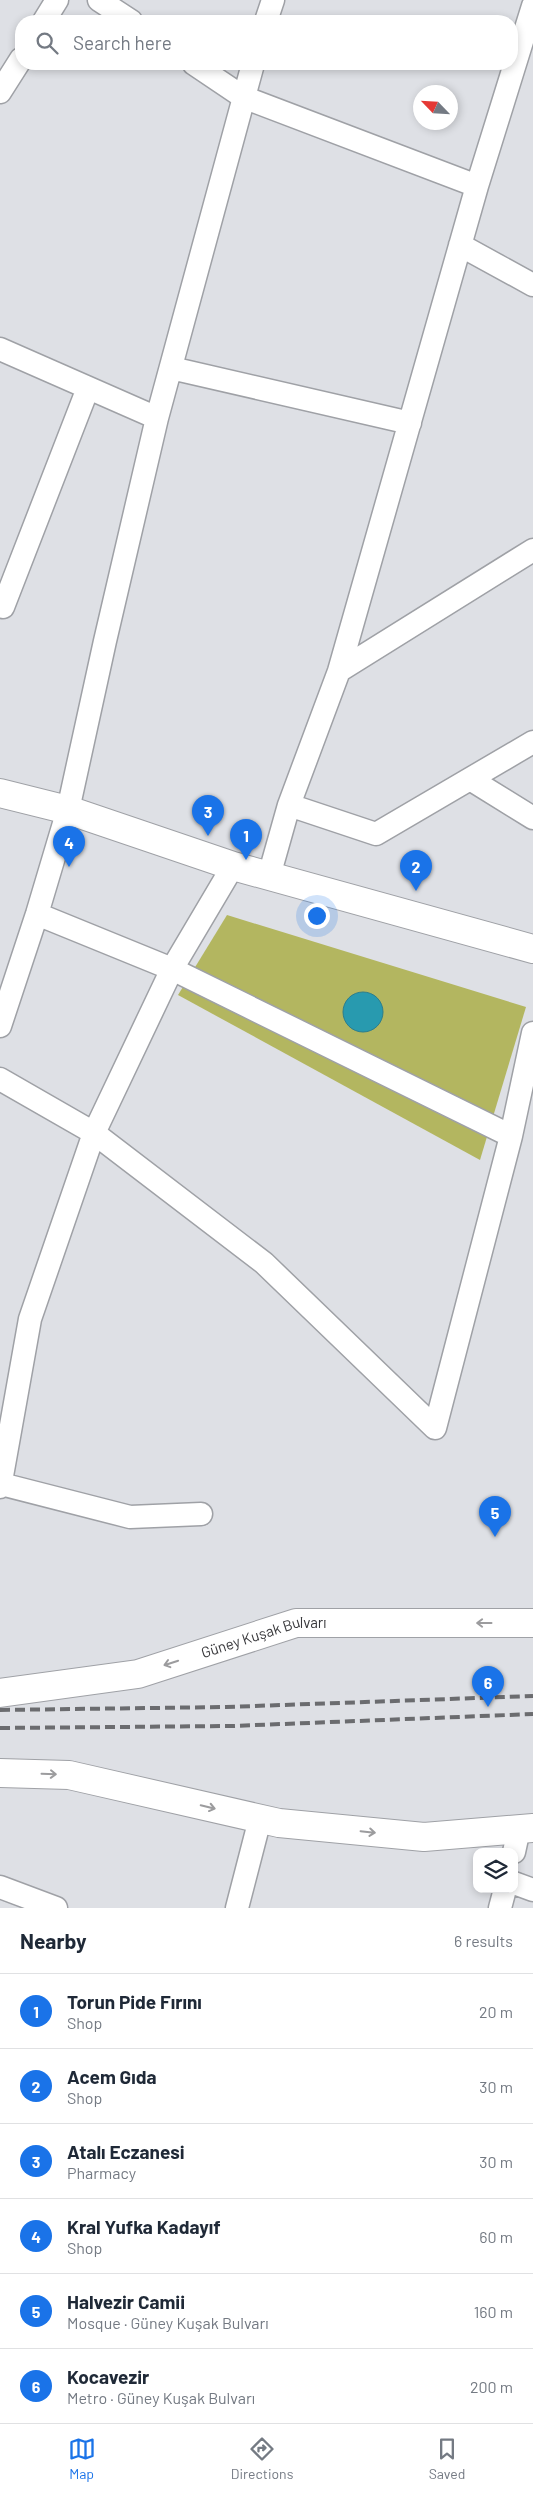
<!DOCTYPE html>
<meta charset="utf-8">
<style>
body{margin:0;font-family:Barlow,sans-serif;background:#f6f6f7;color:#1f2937}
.controls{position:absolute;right:15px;bottom:15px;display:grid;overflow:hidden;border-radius:10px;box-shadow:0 2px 8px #0003}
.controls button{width:45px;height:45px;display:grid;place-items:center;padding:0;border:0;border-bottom:1px solid #e0e1e3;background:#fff;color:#1f2937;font:25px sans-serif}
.compass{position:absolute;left:413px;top:85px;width:45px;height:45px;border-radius:50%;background:#fff;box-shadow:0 2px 8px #0003;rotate:295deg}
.you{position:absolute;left:316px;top:915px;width:18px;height:18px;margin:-12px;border:4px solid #fff;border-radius:50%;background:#1a73e8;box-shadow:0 0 0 8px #1a73e833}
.badge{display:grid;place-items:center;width:32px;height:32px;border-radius:50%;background:#1a73e8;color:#fff;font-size:16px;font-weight:700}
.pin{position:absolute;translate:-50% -41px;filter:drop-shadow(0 1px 2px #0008)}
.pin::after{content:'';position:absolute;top:26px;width:18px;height:15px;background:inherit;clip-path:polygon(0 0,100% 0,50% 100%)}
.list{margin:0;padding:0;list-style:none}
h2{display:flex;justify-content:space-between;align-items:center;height:65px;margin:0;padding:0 20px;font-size:21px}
h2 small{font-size:16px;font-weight:400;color:#747a83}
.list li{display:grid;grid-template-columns:32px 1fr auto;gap:15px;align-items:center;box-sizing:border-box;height:75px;padding:0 20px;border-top:1px solid #e0e1e3}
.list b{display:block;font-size:19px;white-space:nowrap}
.list p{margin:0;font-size:16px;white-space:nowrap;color:#747a83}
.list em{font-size:16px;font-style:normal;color:#747a83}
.icon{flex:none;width:28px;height:28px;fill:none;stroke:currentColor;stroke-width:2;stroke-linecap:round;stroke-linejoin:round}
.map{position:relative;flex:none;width:533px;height:1908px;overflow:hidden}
.search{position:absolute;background:#fff;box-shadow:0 2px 8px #0003;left:15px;right:15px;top:15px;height:55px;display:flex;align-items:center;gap:12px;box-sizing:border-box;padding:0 18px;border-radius:20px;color:#747a83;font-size:19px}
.sheet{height:515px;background:#fff}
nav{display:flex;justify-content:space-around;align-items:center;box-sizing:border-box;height:70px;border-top:1px solid #e0e1e3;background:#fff;font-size:14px;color:#747a83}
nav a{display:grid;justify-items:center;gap:2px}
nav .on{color:#1a73e8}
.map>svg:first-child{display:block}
</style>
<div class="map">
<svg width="533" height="1908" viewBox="0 0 533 1908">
<rect width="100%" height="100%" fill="#dee0e5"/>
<!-- green -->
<path fill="#b3b660" d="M227,915L526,1007L480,1160L178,995Z"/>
<!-- water -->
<path fill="#289aaf" stroke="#2d7d8c" d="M343 1012a20 20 0 1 1 40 0a20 20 0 1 1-40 0Z"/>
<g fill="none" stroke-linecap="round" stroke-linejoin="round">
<defs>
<path id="minor" d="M99,0L131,21
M44,21L57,0
M266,21L273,0
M194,64L243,97L477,186
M0,92L21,59
M460,245L533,285
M0,349L157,418
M171,368L410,423
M3,607L88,388
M339,671L533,550
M470,779L533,818
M289,805L376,834L533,742
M269,876L289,805L339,671L477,186L533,6
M37,914L172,969L511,1136
M0,1026L37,914L68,810L105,641L157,418L253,64
M0,1079L94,1133L264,1263L435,1428L511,1136L533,1033
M1,1484L130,1517L201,1514
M0,1487L30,1319L94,1133L172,969L233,866
M514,1852L519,1829
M514,1883L533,1890
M0,1887L56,1908
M237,1908L260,1819
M500,1908L505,1889"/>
<path id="tertiary" d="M0,793L68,810L233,866L533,949"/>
<g id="primary">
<path id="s1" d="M0,1693L138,1674L296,1623H533"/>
<path d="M0,1773L69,1775L279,1823L424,1837L533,1828"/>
</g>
</defs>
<!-- minor casing -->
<use href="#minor" stroke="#9fa1a6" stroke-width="25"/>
<!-- tertiary casing -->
<use href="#tertiary" stroke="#9fa1a6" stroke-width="30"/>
<!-- primary casing -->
<use href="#primary" stroke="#9fa1a6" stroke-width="30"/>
<!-- minor -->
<use href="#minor" stroke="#fff" stroke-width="22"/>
<!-- tertiary -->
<use href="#tertiary" stroke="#fff" stroke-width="28"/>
<!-- primary -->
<use href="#primary" stroke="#fff" stroke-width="28"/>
<!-- rail -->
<path stroke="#6b6c6f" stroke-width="4" stroke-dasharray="10 5" stroke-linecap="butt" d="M0,1710L226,1707L533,1696
M0,1728L232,1726L533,1714"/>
</g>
<!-- one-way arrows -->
<defs><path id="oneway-shaft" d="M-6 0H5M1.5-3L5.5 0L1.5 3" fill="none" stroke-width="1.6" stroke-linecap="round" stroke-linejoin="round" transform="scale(1.25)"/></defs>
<g stroke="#9c9c9e">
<use href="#oneway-shaft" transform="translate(484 1623) rotate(180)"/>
<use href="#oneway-shaft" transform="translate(171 1663) rotate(162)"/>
<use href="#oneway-shaft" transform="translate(49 1774) rotate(2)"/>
<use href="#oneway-shaft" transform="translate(208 1807) rotate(13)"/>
<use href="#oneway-shaft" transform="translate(368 1832) rotate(6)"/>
</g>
<g text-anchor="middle" stroke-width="4" stroke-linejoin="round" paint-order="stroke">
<!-- street labels -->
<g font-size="15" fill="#39393c" stroke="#ebedf3">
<text dy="5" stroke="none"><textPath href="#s1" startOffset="271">Güney Kuşak Bulvarı</textPath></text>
</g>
</g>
</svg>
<div class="controls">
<button><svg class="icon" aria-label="layers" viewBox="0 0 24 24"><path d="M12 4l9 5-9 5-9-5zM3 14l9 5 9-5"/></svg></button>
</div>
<svg class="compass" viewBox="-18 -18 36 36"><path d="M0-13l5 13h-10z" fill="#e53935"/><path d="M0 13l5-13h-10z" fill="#747a83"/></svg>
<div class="you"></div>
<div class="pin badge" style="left:246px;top:860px">1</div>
<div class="pin badge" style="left:416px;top:891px">2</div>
<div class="pin badge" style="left:208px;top:836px">3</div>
<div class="pin badge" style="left:69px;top:867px">4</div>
<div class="pin badge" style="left:495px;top:1537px">5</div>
<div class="pin badge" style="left:488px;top:1707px">6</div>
<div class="search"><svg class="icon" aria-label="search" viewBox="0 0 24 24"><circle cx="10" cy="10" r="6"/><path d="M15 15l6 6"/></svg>Search here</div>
</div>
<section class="sheet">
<h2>Nearby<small>6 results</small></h2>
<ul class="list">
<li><span class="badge">1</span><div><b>Torun Pide Fırını</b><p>Shop</p></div><em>20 m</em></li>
<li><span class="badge">2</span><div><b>Acem Gıda</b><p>Shop</p></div><em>30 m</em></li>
<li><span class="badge">3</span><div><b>Atalı Eczanesi</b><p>Pharmacy</p></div><em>30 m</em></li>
<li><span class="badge">4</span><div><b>Kral Yufka Kadayıf</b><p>Shop</p></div><em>60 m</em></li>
<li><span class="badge">5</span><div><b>Halvezir Camii</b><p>Mosque · Güney Kuşak Bulvarı</p></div><em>160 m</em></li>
<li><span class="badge">6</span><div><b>Kocavezir</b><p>Metro · Güney Kuşak Bulvarı</p></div><em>200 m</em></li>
</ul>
</section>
<nav>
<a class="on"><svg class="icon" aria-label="map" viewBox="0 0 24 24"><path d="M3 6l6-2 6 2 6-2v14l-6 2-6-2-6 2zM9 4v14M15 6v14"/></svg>Map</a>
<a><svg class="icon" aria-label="directions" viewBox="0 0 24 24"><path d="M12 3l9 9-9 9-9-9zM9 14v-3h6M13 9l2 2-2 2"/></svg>Directions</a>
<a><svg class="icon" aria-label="saved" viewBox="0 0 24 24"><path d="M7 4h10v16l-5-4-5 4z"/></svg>Saved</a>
</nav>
